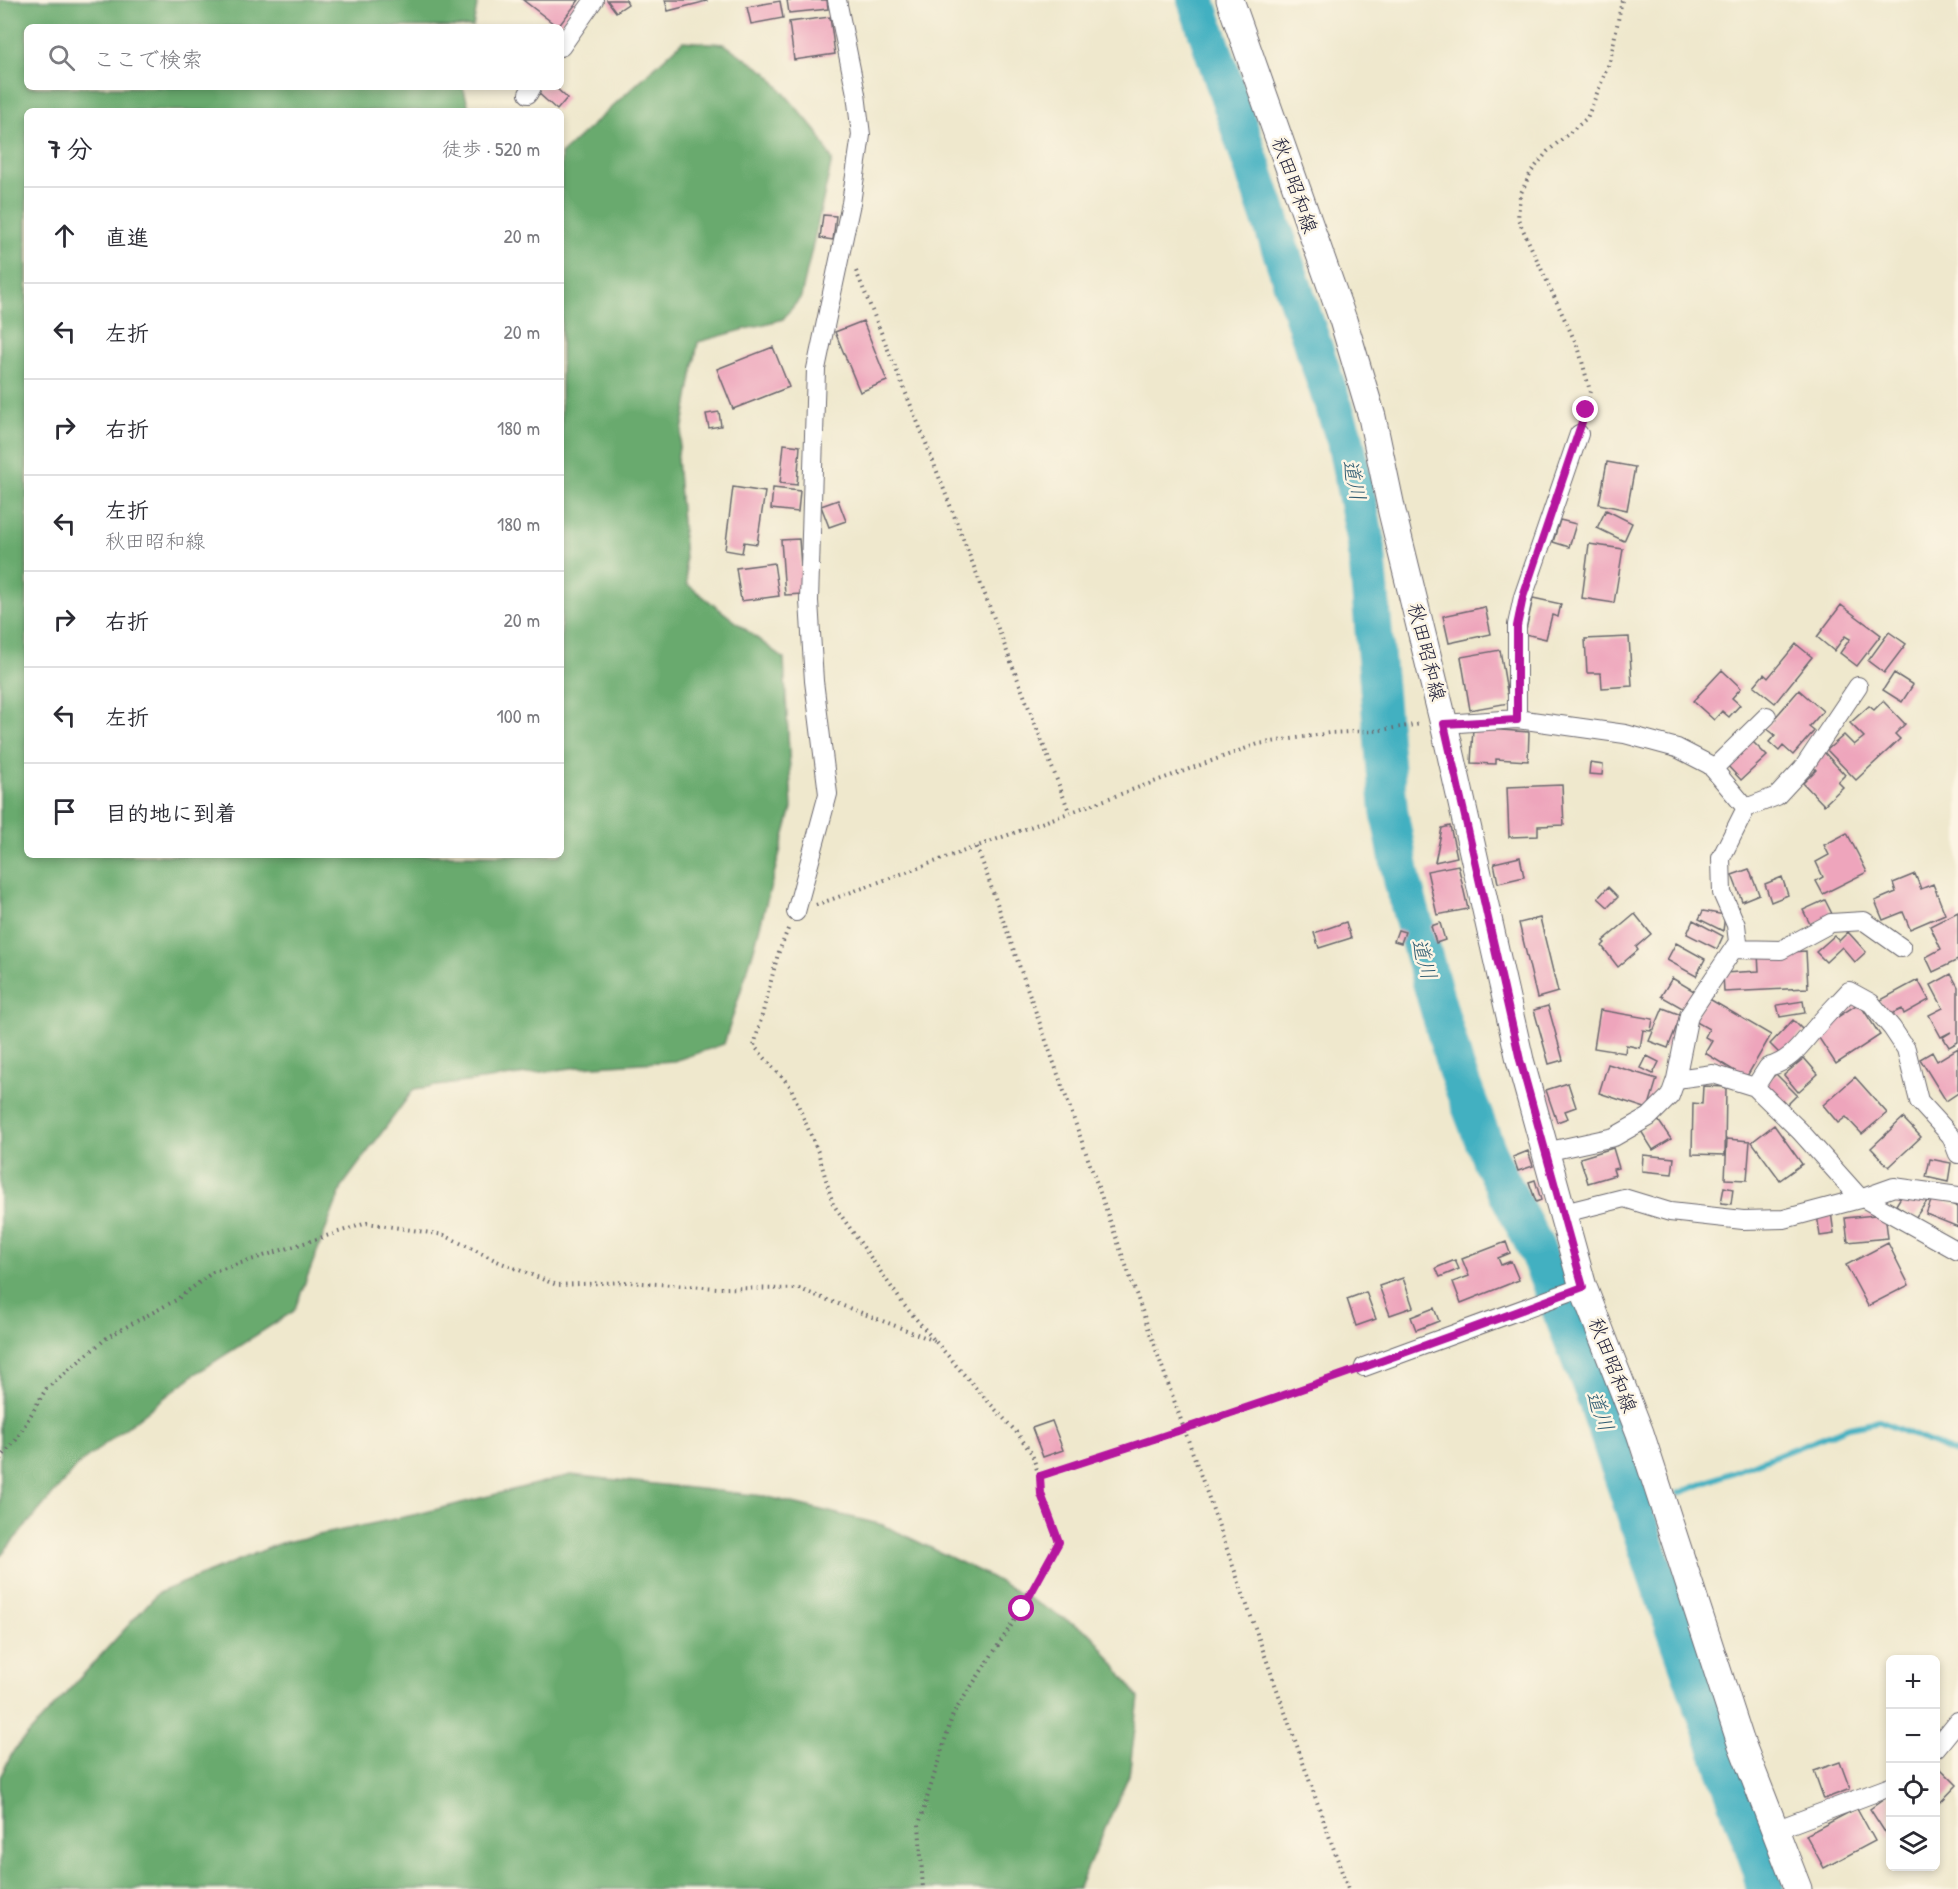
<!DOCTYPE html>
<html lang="ja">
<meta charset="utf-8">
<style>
body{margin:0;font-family:"Patrick Hand","Klee One",sans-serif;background:#f2f2f3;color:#2b2b33}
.controls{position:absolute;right:18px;bottom:18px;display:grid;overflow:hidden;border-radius:9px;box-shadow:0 3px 9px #0003}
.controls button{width:54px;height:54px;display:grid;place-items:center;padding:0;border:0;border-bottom:2px solid #e1e1e2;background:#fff;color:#2b2b33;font:30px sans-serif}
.stop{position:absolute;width:18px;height:18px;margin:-14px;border:4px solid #b5179e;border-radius:50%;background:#fff}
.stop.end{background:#b5179e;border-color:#fff;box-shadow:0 2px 6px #0008}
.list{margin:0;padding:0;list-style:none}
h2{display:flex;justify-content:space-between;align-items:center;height:78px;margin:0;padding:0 24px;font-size:26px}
h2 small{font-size:20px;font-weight:400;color:#7c7c81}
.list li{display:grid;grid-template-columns:39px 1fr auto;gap:18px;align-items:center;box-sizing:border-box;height:96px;padding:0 24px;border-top:2px solid #e1e1e2}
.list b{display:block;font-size:22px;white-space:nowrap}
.list p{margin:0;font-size:20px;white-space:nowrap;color:#7c7c81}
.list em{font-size:20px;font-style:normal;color:#7c7c81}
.icon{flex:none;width:33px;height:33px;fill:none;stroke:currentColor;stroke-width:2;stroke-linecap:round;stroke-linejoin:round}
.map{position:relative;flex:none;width:1958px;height:1889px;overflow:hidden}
.search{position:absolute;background:#fff;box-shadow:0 3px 9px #0003;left:24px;top:24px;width:540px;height:66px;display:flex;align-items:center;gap:15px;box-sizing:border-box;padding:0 21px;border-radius:9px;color:#7c7c81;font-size:22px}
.panel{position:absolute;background:#fff;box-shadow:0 3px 9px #0003;left:24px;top:108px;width:540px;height:750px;border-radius:9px}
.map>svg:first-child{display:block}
</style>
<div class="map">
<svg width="1958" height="1889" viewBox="0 0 1958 1889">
<rect width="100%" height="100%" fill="#fcf5e5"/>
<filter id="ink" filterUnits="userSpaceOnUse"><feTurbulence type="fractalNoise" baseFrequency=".0167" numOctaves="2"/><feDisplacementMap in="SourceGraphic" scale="12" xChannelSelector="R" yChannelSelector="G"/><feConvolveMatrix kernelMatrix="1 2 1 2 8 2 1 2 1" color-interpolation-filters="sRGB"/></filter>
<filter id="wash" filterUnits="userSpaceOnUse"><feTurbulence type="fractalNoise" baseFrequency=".008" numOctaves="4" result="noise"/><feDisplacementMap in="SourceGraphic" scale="24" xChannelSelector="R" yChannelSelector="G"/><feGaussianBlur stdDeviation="1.35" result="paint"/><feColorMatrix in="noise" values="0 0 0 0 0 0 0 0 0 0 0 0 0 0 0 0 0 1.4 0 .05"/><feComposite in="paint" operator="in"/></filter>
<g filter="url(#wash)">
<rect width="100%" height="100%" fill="#efe8cd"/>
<!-- forest -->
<path fill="#69aa6e" stroke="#466654" stroke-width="1.5" d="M0,0H478L473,27H27V87H463L470,111H27V855H561V154L683,41L724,44L767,73L817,132L832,160L801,297L783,319L698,342L677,459L687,584L784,659L792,808L753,952L724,1044L674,1061L579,1067L414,1089L343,1185L294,1311L195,1374L78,1465L0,1556Z
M571,1475L764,1496L883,1525L987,1575L1092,1634L1139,1698L1129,1775L1078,1889H0V1777L14,1750L158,1593L281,1543L418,1514Z"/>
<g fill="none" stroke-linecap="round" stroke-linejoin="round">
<!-- stream -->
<path stroke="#43b0c1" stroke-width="6" d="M1679,1493L1849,1427L1879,1421L1958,1454
M1632,1506L1642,1503"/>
<!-- river -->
<path stroke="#43b0c1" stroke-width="38" d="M1196,0L1345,440L1366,542L1389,811L1403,884L1456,1069L1492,1163L1536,1248L1597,1402L1661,1589L1759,1863L1765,1889"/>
</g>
<g id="blocks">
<!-- building -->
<path fill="#eea5bc" d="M523,0H579L558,27Z
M607,0H626L628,4L616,12Z
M665,0H707V1L668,11Z
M787,0H827L828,9L789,13Z
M780,1L783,18L751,24L747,7Z
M830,17L835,54L794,60L789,22Z
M539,87H555L567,98L557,110L536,91Z
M823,215L836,216L833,240L820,238Z
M863,321L887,381L860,392L835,332Z
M773,347L789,387L733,409L717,369Z
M719,412L721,426L709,428L706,414Z
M784,444L800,446L797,485L780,483Z
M1607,462L1635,467L1627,510L1599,504Z
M733,487L765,492L757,544L744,542L742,553L725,550Z
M773,488L800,491L798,512L771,509Z
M838,500L846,521L829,527L821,506Z
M1606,510L1632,523L1624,541L1597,528Z
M1560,520L1576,524L1569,547L1553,542Z
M799,539L803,594L785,595L781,540Z
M1589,544L1623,549L1614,603L1582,598Z
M774,563L779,596L741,601L736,568Z
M1533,598L1561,604L1558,617L1552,615L1546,639L1525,634Z
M1841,605L1881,635L1857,666L1840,653L1850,639L1845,636L1834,651L1817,637Z
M1485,607L1491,634L1449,643L1443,616Z
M1889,632L1906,644L1884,673L1868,661Z
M1629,637L1632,686L1602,688L1601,673H1587L1585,639Z
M1796,644L1812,657L1775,703L1754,686L1764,674L1768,678Z
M1500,650L1509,703L1470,710L1461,657Z
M1722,670L1741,688L1732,698L1740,705L1729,717L1722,711L1714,720L1693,701Z
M1894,673L1913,685L1902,702L1883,690Z
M1799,690L1823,711L1809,727L1814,731L1793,755L1783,746L1779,751L1769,742L1775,735L1766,728Z
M1883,701L1905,724L1895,734L1900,739L1856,780L1827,750L1844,735L1854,745L1864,737L1850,723L1869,706L1874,710Z
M1473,728L1529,732L1528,761L1496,759V764L1471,763Z
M1751,740L1767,756L1741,780L1726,764Z
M1823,751L1845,775L1838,782L1843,787L1824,805L1803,783L1816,770L1810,763Z
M1590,763L1603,765L1602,775L1589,774Z
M1562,785L1564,825L1538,826V836L1509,837L1507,787Z
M1450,826L1457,857L1435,862L1442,828Z
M1847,833L1867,872L1823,894L1816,881L1823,877L1816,862L1829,855L1824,845Z
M1520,857L1524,877L1498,883L1494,863Z
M1458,865L1468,909L1437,915L1427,871Z
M1749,869L1759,894L1742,901L1732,875Z
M1915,874L1921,889L1933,884L1945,914L1910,929L1903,912L1883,920L1875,901L1896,892L1893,883Z
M1782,877L1788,895L1771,902L1765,884Z
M1608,887L1618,897L1608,907L1598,898Z
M1825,900L1833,916L1811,926L1803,910Z
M1703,911L1725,915L1723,931L1699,919Z
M1958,912V960L1933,972L1926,957L1941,949L1930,926Z
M1635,914L1651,934L1636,947L1638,950L1618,967L1602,946L1605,943L1603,941Z
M1540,918L1558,992L1537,998L1519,923Z
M1693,920L1723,936L1717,949L1687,934Z
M1346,922L1351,938L1319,948L1314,933Z
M1440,923L1445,940L1436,943L1431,926Z
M1398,930L1405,932L1401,943L1394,941Z
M1848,932L1866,952L1855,962L1842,947L1826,962L1816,952L1834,936L1839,941Z
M1676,943L1705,959L1696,976L1667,960Z
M1806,951L1808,988L1724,992L1723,973L1759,971L1758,954Z
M1951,974L1958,987V1042L1949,1047L1943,1037L1951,1032L1941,1037L1929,1015L1943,1008L1931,985Z
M1672,978L1694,991L1684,1009L1661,996Z
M1918,980L1929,1000L1904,1014L1902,1009L1887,1016L1879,1001Z
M1706,997L1771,1035L1746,1078L1705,1053L1712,1041L1705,1037L1709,1029L1693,1020Z
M1803,1001L1805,1013L1780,1017L1777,1005Z
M1859,1003L1880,1035L1836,1064L1815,1032Z
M1548,1006L1563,1060L1549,1064L1534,1010Z
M1663,1008L1681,1015L1668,1048L1649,1041Z
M1600,1010L1653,1019L1651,1031L1643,1030L1640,1048L1626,1045L1625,1053L1594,1048Z
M1793,1020L1804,1031L1781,1055L1770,1044Z
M1958,1048V1093L1946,1101L1920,1059L1932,1052L1937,1061Z
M1647,1056L1659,1062L1653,1074L1641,1068Z
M1804,1058L1818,1074L1798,1092L1784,1075Z
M1608,1064L1657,1079L1648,1109L1599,1093Z
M1776,1074L1797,1095L1783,1109L1762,1087Z
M1855,1077L1887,1113L1862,1134L1846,1117L1838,1123L1823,1105Z
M1568,1083L1576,1107L1565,1111L1568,1118L1557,1122L1546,1090Z
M1703,1086L1726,1087L1725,1155L1692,1154L1693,1103L1702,1104Z
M1903,1118L1921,1137L1889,1167L1871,1148Z
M1658,1120L1671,1139L1653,1150L1641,1131Z
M1774,1125L1802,1164L1780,1180L1752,1142Z
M1727,1139L1750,1141L1747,1180L1725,1179Z
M1613,1148L1619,1168L1613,1169L1615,1175L1588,1183L1580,1158Z
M1528,1151L1533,1166L1518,1171L1513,1157Z
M1643,1155L1674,1158L1672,1174L1642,1171Z
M1930,1159L1951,1163L1948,1182L1926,1177Z
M1535,1180L1541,1200L1536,1202L1529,1182Z
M1724,1187L1733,1189L1731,1204L1721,1203Z
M1904,1192L1927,1201L1915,1218L1896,1205Z
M1933,1196L1958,1207V1227L1926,1214Z
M1831,1212L1834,1234L1820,1236L1817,1214Z
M1885,1214L1888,1238L1848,1242L1845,1218Z
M1506,1242L1510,1253L1498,1258L1501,1265L1511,1261L1519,1280L1461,1303L1453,1282L1469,1276L1462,1259Z
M1888,1243L1909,1285L1868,1306L1846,1265Z
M1455,1260L1459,1269L1440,1277L1436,1268Z
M1403,1278L1413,1307L1390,1315L1379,1286Z
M1366,1292L1376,1319L1356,1326L1347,1299Z
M1434,1308L1439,1321L1416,1330L1411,1317Z
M1052,1421L1063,1450L1043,1457L1032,1428Z
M1840,1762L1850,1789L1824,1799L1814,1771Z
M1939,1767L1957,1785L1936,1807V1770Z
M1890,1795V1835L1888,1837L1870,1809Z
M1857,1808L1875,1841L1824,1868L1806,1835Z"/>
</g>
</g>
<g filter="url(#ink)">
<use href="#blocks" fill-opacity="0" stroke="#6a676e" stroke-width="1.5"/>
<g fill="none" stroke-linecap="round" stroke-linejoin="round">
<defs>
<path id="street" d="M561,47L594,0
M528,94L532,87
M1517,719V625L1523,597L1579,434
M1444,724L1517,719L1625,734L1677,748L1710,765L1746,808L1721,858L1722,893L1736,925L1738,942L1689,1015L1676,1079L1670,1096L1649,1117L1614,1137L1545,1152
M1713,769L1767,716
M1746,808L1777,796L1803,768L1858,686
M796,912L828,794L814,681L809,601L816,369L851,203L861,135L856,94L837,0
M1734,949L1781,950L1831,923L1864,921L1902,948
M1676,1079L1713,1074L1755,1087L1800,1131L1860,1198
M1755,1087L1768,1067C1792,1061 1802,1043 1817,1026C1827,1014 1838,1003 1849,991L1871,1003L1892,1028L1906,1049L1919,1101L1951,1136L1958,1154
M1863,1198L1894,1187L1958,1196
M1564,1213L1624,1198L1670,1212L1743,1220L1784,1219L1863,1198L1958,1251
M1364,1367L1583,1287
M1936,1748L1958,1721
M1775,1830L1890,1787"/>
<path id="primary" d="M1230,0L1343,320L1372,417L1392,512L1444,724L1520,1060L1583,1287L1640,1433L1740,1740L1798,1889"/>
</defs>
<!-- street casing -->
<use href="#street" stroke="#6a676e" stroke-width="20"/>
<!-- primary casing -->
<use href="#primary" stroke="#6a676e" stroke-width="29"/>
<!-- path -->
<path stroke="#6a676e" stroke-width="4" stroke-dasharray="1.5 4.5" stroke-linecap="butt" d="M856,271L920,428L1069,811
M1584,416L1590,391L1579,350L1518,219L1520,195L1531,172L1548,151L1587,118L1610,61L1622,0
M977,847L1348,1889
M816,905L1258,744L1330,733L1374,731L1421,724
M788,929L778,954L754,1046L790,1086L818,1152L833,1204L904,1305L973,1385L1018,1434L1032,1454L1039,1476L1041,1494L1059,1542L1022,1609L953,1714L919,1824L923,1889
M0,1459L16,1440L46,1389L109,1336L176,1300L213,1272L367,1223L444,1235L499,1262L557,1285L627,1282L718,1288L799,1289L935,1341
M1039,1476L1185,1430L1349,1372"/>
<!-- street -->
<use href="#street" stroke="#fff" stroke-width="18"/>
<!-- primary -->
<use href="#primary" stroke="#fff" stroke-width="27"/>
</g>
</g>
<g fill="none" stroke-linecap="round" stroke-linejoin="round" filter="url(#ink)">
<!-- route -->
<path stroke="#b5179e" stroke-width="8" d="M1022,1609L1059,1542L1041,1494L1040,1476C1222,1418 1403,1355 1583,1287L1520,1060L1444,724L1517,720V626L1523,597L1586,410"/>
</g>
<g text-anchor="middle" stroke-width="5" stroke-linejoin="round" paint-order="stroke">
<!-- street labels -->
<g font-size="20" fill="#22223b" stroke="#fcf5e5">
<text transform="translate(1295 185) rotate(71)" y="7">秋田昭和線</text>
<text transform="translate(1427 652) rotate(76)" y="7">秋田昭和線</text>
<text transform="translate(1613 1365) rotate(69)" y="7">秋田昭和線</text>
</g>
<!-- water labels -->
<g font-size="21" font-style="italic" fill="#2f5b71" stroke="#fcf5e5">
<text transform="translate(1354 480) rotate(78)" y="7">道川</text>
<text transform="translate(1424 959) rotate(74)" y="7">道川</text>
<text transform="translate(1600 1411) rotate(70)" y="7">道川</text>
</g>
</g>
</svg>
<div class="controls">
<button>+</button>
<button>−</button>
<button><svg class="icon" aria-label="locate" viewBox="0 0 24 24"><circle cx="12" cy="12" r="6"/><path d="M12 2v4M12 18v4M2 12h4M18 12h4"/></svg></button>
<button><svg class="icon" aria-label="layers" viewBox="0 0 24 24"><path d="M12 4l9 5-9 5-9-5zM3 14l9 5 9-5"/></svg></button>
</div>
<div class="stop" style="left:1022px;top:1609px"></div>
<div class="stop end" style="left:1586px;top:410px"></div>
<div class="search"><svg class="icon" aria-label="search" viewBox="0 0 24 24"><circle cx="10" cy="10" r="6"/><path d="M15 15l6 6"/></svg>ここで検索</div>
<section class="panel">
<h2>7 分<small>徒歩 · 520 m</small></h2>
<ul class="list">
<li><svg class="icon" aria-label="ahead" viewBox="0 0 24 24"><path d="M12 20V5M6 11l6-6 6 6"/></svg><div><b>直進</b></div><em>20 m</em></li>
<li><svg class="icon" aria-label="left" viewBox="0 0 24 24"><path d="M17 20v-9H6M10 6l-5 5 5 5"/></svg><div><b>左折</b></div><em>20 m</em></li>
<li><svg class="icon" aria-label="right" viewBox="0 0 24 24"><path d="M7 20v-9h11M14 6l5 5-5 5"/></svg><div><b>右折</b></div><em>180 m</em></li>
<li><svg class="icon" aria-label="left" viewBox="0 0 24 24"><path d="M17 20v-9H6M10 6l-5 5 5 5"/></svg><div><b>左折</b><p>秋田昭和線</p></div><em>180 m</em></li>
<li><svg class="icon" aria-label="right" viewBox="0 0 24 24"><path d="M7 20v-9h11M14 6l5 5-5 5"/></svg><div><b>右折</b></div><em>20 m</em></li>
<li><svg class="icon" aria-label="left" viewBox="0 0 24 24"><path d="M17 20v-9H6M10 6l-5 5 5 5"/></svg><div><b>左折</b></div><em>100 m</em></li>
<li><svg class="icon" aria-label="arrive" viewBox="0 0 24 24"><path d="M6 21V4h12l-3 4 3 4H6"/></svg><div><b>目的地に到着</b></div></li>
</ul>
</section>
</div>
